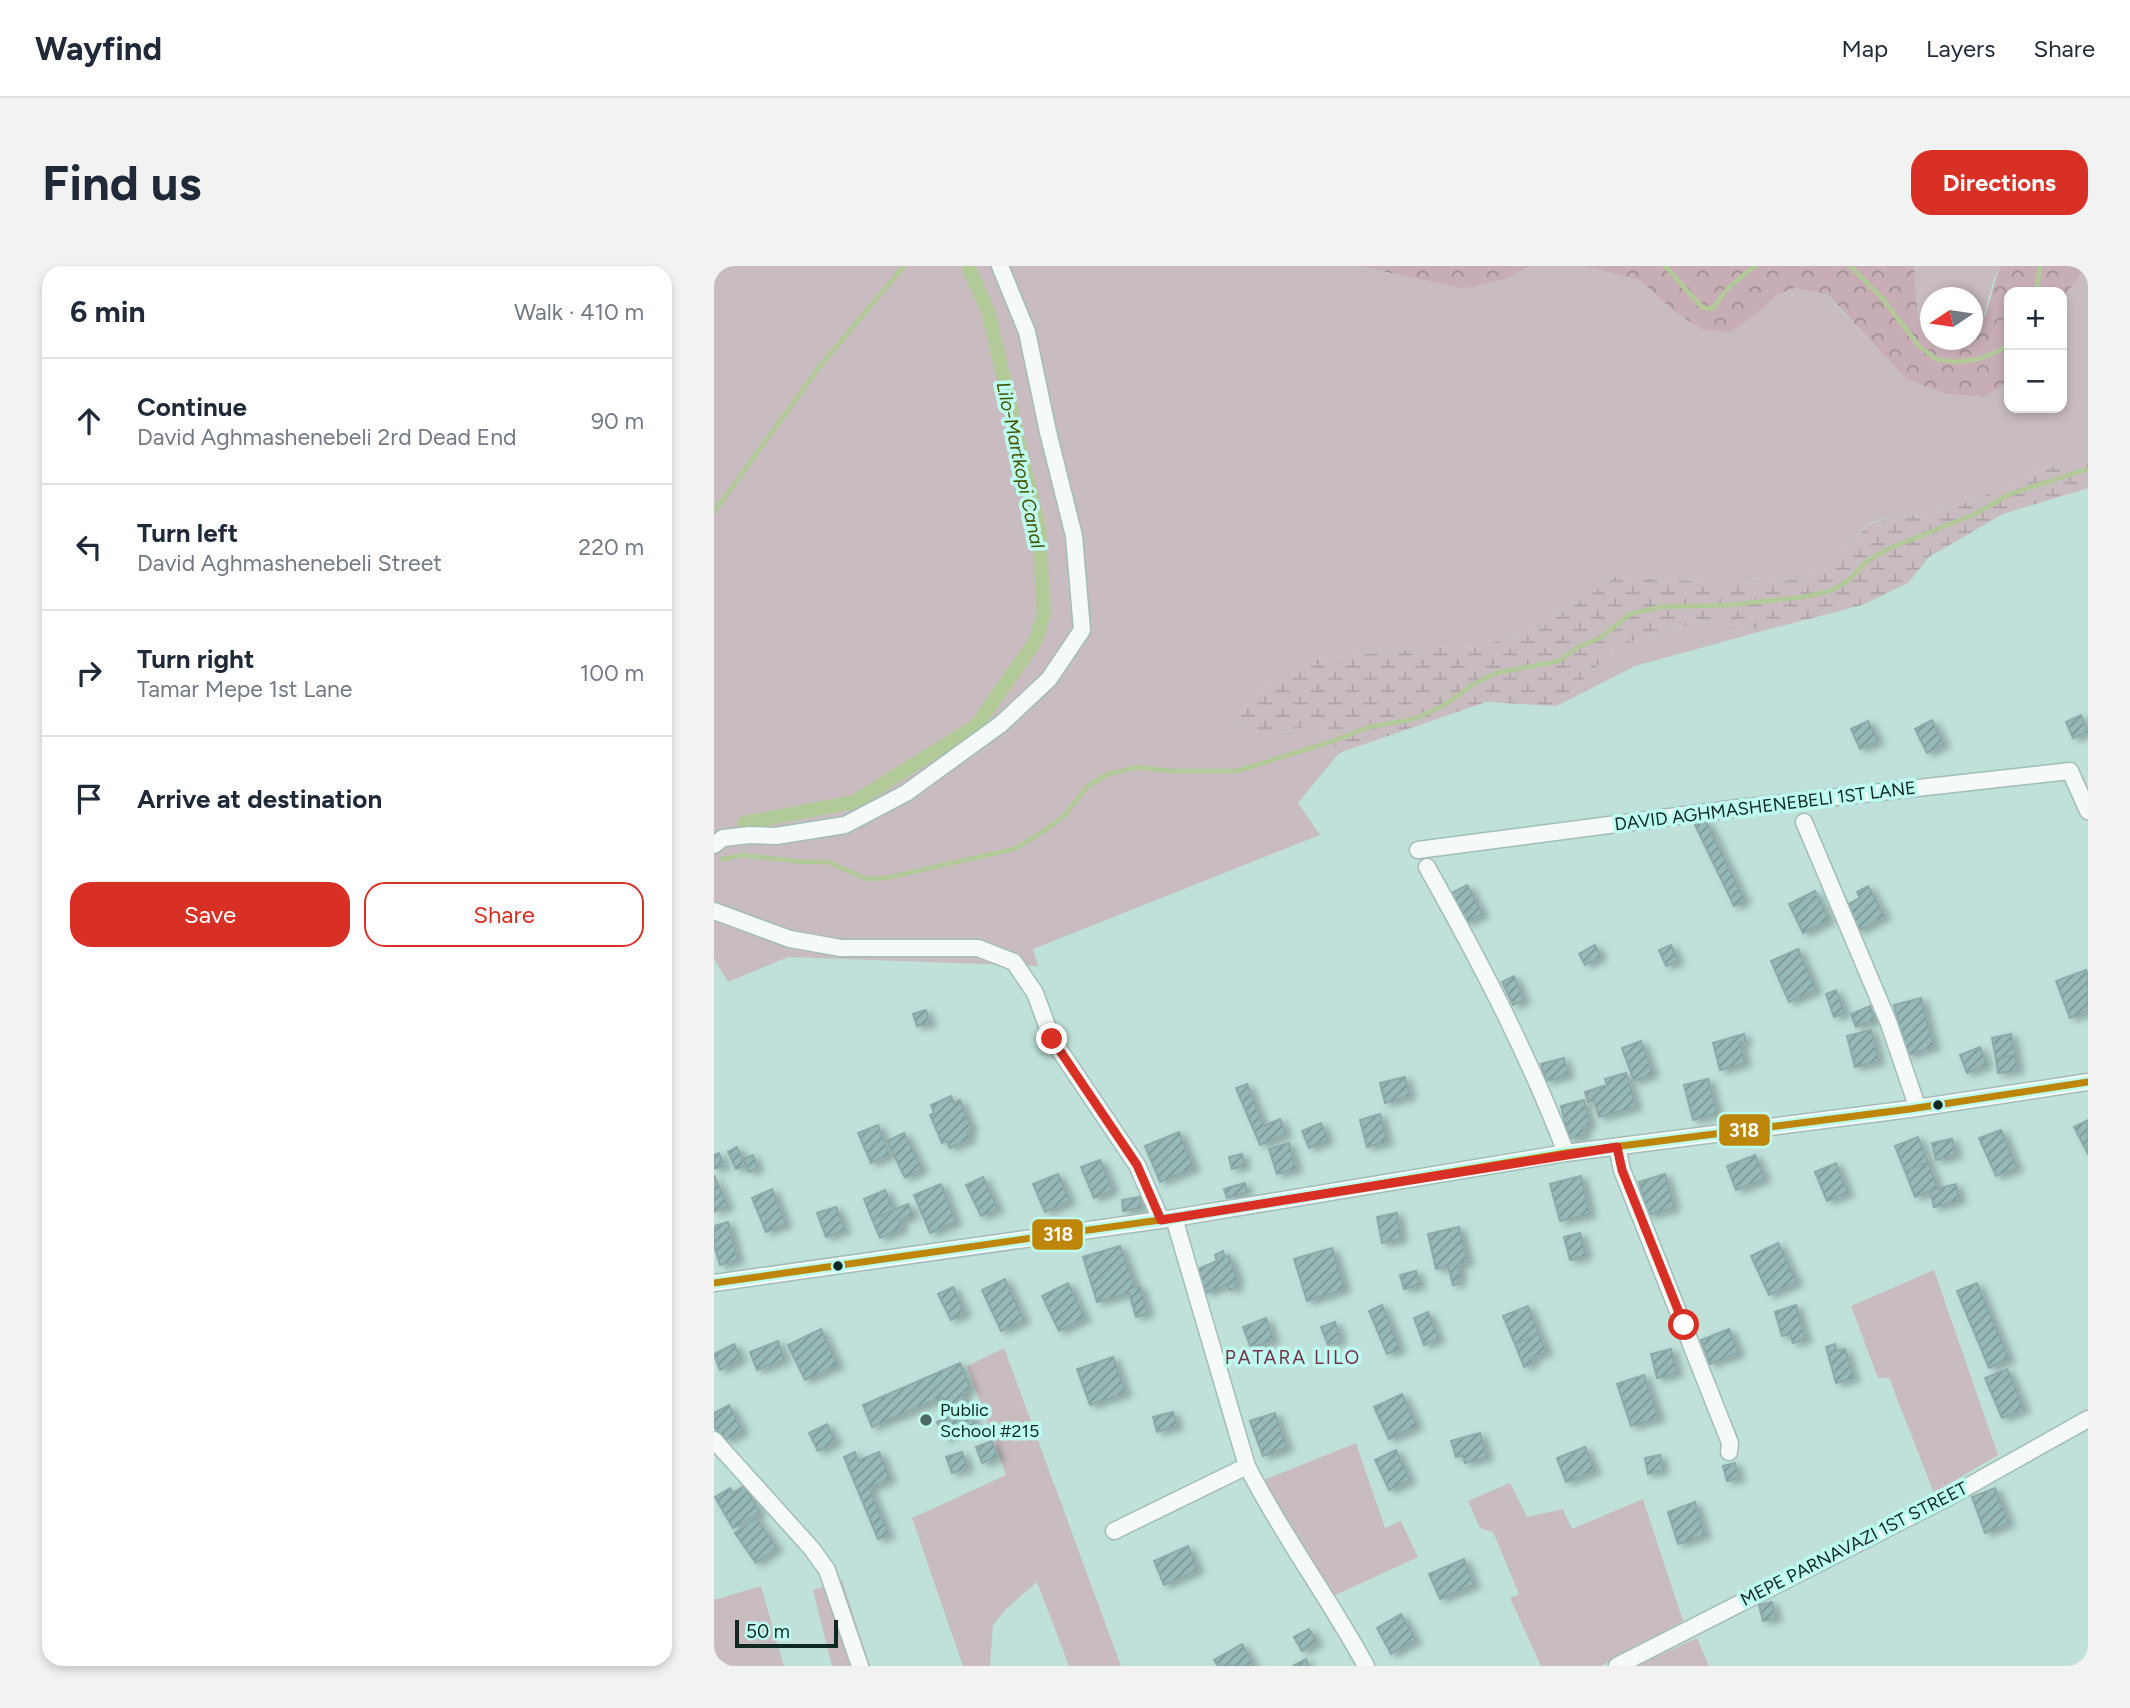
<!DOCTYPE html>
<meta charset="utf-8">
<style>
body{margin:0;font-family:Figtree,sans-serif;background:#f2f2f3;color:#1f2937}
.controls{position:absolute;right:21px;top:21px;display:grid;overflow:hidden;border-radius:14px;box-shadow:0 4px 10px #0003}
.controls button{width:63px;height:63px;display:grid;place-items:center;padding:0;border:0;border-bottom:2px solid #e0e1e3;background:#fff;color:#1f2937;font:35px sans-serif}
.compass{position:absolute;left:1206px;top:21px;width:63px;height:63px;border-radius:50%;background:#fff;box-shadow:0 4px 10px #0003;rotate:257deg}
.scale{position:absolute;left:21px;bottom:18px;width:103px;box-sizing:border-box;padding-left:7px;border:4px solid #0f2824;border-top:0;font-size:19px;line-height:24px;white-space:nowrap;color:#0f2824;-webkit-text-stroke:5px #befcf0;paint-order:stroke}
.stop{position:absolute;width:21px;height:21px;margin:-16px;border:5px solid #d93025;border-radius:50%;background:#fff}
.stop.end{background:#d93025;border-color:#fff;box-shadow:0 2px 7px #0008}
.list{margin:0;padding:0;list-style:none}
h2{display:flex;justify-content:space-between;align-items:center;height:91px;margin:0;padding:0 28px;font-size:30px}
h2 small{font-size:23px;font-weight:400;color:#747a83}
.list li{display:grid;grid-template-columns:46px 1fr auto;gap:21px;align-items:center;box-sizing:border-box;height:126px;padding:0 28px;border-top:2px solid #e0e1e3}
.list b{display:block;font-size:26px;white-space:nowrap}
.list p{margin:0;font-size:23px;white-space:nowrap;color:#747a83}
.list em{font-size:23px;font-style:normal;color:#747a83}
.actions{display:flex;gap:14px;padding:21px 28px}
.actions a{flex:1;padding:16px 0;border:2px solid #d93025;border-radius:21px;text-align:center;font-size:24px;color:#d93025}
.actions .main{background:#d93025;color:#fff}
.icon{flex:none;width:38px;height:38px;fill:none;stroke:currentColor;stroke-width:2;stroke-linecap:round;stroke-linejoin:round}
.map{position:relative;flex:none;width:1374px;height:1400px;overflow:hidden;border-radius:21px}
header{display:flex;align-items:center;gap:42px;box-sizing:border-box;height:98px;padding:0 35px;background:#fff;border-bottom:2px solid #e0e1e3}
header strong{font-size:33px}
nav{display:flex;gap:38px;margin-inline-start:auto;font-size:24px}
.intro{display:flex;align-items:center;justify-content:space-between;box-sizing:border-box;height:168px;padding:0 42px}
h1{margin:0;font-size:49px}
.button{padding:18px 32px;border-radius:21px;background:#d93025;color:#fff;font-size:24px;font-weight:700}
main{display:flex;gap:42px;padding:0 42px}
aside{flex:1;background:#fff;border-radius:21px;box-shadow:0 4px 10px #0003}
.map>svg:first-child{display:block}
</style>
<header>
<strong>Wayfind</strong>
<nav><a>Map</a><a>Layers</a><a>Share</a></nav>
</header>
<div class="intro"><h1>Find us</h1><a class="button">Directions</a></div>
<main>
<aside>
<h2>6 min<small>Walk · 410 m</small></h2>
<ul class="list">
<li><svg class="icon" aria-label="ahead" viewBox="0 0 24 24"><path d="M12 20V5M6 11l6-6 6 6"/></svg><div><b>Continue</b><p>David Aghmashenebeli 2rd Dead End</p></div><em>90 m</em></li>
<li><svg class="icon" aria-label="left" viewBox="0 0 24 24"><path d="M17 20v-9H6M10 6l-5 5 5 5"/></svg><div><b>Turn left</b><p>David Aghmashenebeli Street</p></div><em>220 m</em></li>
<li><svg class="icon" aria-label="right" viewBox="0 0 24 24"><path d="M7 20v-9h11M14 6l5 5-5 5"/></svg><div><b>Turn right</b><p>Tamar Mepe 1st Lane</p></div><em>100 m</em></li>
<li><svg class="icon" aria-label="arrive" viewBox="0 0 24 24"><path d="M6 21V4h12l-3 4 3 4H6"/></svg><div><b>Arrive at destination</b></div></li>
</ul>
<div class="actions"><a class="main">Save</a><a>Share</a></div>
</aside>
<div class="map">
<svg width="1374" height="1400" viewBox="0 0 1374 1400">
<defs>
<pattern id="forest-crowns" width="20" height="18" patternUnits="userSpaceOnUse" patternTransform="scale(1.75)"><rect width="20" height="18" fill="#c7aeb6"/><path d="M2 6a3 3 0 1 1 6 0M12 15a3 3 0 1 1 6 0" fill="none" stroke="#a08e94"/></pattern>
<pattern id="wetland-marsh" width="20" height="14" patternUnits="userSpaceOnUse" patternTransform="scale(1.75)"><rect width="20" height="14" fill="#c9bcc1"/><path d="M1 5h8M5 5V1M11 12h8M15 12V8" fill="none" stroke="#aba2a6"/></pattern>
<pattern id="building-hatch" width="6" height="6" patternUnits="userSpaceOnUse" patternTransform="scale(1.75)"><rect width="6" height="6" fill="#96b9b7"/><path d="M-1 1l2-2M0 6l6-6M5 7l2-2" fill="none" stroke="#799695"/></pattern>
<filter id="shadow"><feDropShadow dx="5.5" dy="3" stdDeviation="3.5" flood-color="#0004"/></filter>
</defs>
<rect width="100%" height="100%" fill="#bfe1da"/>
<!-- grass -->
<path fill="#c9bcc1" d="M0,0H646L749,23L793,13L816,0H869L925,14L960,45L1017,66L1044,47L1063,29L1081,22L1113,29L1192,113L1231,128L1271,131L1295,116V142H1348V33L1370,3L1374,0V193L1330,203L1272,229L1216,249L1182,250L1155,257L1131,283L1095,311L1058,317L1021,318L903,310L823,364L767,380L715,382L601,393L560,413L517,458L555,469L605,458L625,487L584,537L606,569L319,683L324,700L74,691L14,716L0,693Z
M1200,0H1287L1280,13L1269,54L1259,67L1258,32H1216V66L1204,52Z
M987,355L1052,364L921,400L843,440L903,380Z
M1220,1004L1284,1189L1220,1227L1175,1112H1164L1137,1040Z
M290,1082L407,1400H355L323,1316L292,1343L279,1359L276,1400H249L198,1252L292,1209L253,1100Z
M642,1177L671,1262L687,1255L704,1291L617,1331L547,1215Z
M796,1217L813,1251L849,1243L858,1263L929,1233L969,1355L887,1400H827L796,1332L805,1328L779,1266L766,1262L754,1235Z
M128,1314L156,1400H118L99,1324Z
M47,1320L70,1400H0V1334Z
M983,1372L995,1400H922Z"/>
<!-- forest -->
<path fill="url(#forest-crowns)" d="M646,0H816L793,13L749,23Z
M869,0H1200L1204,52L1216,66V74L1248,80L1253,74H1258C1258,64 1265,62 1269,54C1277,39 1278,17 1287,0H1373L1348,33V26H1295V116L1271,131L1231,128L1192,113L1114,29L1081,22L1063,29L1044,47L1017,66L987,63L960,45L925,14Z"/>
<!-- wetland -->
<path fill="url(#wetland-marsh)" d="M1374,193V222L1289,248L1215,291L1194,317L1148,339L1052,364L987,355L903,380L843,440L772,436L625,487L605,458L555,469L517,458L560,413L601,393L715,382L767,380L823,364L903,310L1021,318L1058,317L1095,311L1131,283L1155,258L1182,250L1216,249L1272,229L1330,203Z"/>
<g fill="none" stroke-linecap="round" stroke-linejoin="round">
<!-- stream -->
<path stroke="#b2ca98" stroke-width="4.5" d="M951,0L988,41L998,43L1014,22L1041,0
M1136,0L1168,32L1205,80L1222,93L1241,96L1265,93L1287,84L1295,77
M1322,26L1326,0
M0,246L106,100L190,0
M8,593L28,589L90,596H114L152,613L172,612L300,583L332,564L351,549L374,520L394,508L424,501L455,505H523L619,475L655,461L700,453L729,440L758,419L782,407L845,395L864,381L886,372L916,348L947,341L1015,339L1089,331L1116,325L1134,315L1152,296L1174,283L1261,248L1296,228L1374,203"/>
<!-- canal -->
<path stroke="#b2ca98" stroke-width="14" d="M30,557L140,536L262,460L321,376L330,348L325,262L274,45L255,3"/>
</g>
<!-- building -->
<path fill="url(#building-hatch)" stroke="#8ea9a7" stroke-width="2" filter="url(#shadow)" d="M1367,449L1374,466L1359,472L1352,456Z
M1218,454L1230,478L1213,487L1201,463Z
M1154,455L1164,475L1146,483L1137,463Z
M992,555L1031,635L1020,640L980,557Z
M753,619L769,648L751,657L736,628Z
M1154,620L1171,650L1144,665L1131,640L1146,632L1143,626Z
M1101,625L1115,654L1089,667L1075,638Z
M881,679L887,691L871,699L865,688Z
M957,679L964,695L952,700L945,684Z
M1084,683L1102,724L1075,736L1057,695Z
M1372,704L1374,710V745L1356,752L1342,715Z
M800,710L810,734L799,739L788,716Z
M1122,724L1131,747L1120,751L1112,728Z
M1207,732L1220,781L1193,789L1180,739Z
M1156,740L1161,754L1142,761L1137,748Z
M212,744L216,757L203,760L199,748Z
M1157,764L1165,795L1141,801L1133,770Z
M1030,768L1032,776L1026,777L1031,797L1006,804L999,777Z
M1297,768L1301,789L1282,793L1278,772Z
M927,775L939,808L920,815L908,782Z
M1266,781L1273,799L1253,807L1246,789Z
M1301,789L1304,804L1284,807L1282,793Z
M850,792L854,809L832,815L827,798Z
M912,807L922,841L885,851L880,834L874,836L871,826L893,819L891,813Z
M691,811L696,830L671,837L666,817Z
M994,813L1003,847L979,854L970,819Z
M533,818L550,860L566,853L572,868L546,879L522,822Z
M237,830L240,837L246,834L258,863L253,866L256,873L236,882L233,875L228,877L216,849L220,847L217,839Z
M870,834L876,859L869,861L871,869L855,873L847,840Z
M666,848L673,876L653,881L646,854Z
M1374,854V888L1360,861Z
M607,857L614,874L595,882L588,865Z
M164,859L176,889L157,897L144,867Z
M1287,864L1303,902L1282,910L1265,872Z
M465,866L480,902L446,916L431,880Z
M190,867L208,903L191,912L173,875Z
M1204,871L1214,896L1191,905L1181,880Z
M1238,873L1242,889L1222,894L1218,877Z
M575,877L582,903L563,908L555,883Z
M23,881L32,899L22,903L14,886Z
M5,887L10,900L0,903V889Z
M528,888L531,899L518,903L515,891Z
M39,889L44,902L35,906L29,893Z
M1041,889L1051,913L1022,924L1013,900Z
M386,894L399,924L380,932L367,901Z
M1214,896L1224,922L1201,931L1191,905Z
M1122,897L1134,927L1113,935L1101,906Z
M344,908L356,935L331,946L319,918Z
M951,908L960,942L934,949L925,916Z
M0,909L14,940L0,946Z
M867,910L876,948L846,955L836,918Z
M269,911L284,943L267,950L252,919Z
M531,917L533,926L513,932L510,923Z
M227,918L242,956L216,967L200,929Z
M1242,918L1246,934L1220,941L1216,925Z
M58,923L72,958L52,966L38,932Z
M171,924L180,944L158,953L150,933Z
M426,931L428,942L409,945L408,934Z
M194,938L199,949L185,955L188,963L166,972L158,953Z
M122,941L131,964L112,971L103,947Z
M683,947L687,973L668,977L663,951Z
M14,956L24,994L6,999L0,979V960Z
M745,961L754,996L744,998L747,1011L743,1012L745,1018L739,1019L734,1000L722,1003L714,968Z
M866,967L872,990L856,994L850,971Z
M1064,977L1083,1016L1055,1029L1037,990Z
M406,980L422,1022L426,1021L434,1047L422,1051L415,1027L383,1036L369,991Z
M618,982L631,1023L593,1035L580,993Z
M509,985L511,991L515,990L524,1014L520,1015L523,1021L515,1024L513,1018L492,1027L482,1004L503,995L501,989Z
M702,1005L706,1019L690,1023L686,1009Z
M291,1013L310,1054L287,1065L268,1024Z
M354,1017L371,1052L345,1065L328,1030Z
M1263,1017L1295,1093L1275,1102L1243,1025Z
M239,1021L251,1047L237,1054L224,1028Z
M668,1039L686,1083L673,1088L655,1045Z
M1082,1039L1092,1073L1079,1077L1076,1068L1068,1070L1061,1046Z
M814,1040L825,1068L801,1078L789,1050Z
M714,1046L725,1073L710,1079L700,1052Z
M552,1052L560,1074L537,1082L529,1061Z
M621,1056L627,1074L614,1079L607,1061Z
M107,1063L124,1099L91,1114L74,1079Z
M1015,1063L1025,1087L996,1098L987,1074Z
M825,1068L833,1086L817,1092L819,1097L810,1101L801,1078Z
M64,1075L70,1094L43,1104L36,1086Z
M20,1078L27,1093L6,1104L0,1088Z
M1121,1078L1123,1085L1131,1083L1140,1112L1122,1117L1112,1081Z
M957,1083L963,1107L943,1112L937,1088Z
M399,1091L412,1127L376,1139L363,1103Z
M246,1097L257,1123L248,1127L261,1158L230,1172L223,1156L236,1150L228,1131L158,1161L149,1139Z
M1293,1103L1310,1143L1288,1152L1271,1112Z
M930,1109L945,1152L917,1160L903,1118Z
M688,1128L703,1160L675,1173L660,1141Z
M15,1139L29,1165L12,1174L0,1161V1147Z
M459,1146L463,1160L443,1166L439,1151Z
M561,1147L573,1182L549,1190L536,1155Z
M113,1158L122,1176L104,1185L95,1167Z
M766,1167L773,1191L751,1197L749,1189L742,1191L737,1175Z
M278,1175L284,1191L268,1197L262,1181Z
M871,1181L881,1205L852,1216L843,1192Z
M682,1184L696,1214L675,1224L661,1194Z
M141,1186L144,1195L165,1186L176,1213L155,1222L175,1269L164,1273L130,1191Z
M248,1186L254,1202L238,1207L232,1191Z
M946,1189L949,1204L934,1208L931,1192Z
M1021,1197L1025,1212L1013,1215L1009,1200Z
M30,1220L46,1247L19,1262L1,1231L16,1222L19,1227Z
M1281,1222L1295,1257L1271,1267L1258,1231Z
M981,1236L991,1269L964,1278L954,1246Z
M42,1252L63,1282L42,1297L21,1267Z
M474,1280L484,1304L450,1319L440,1295Z
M750,1293L760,1319L726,1333L715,1308Z
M1058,1336L1062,1352L1049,1355L1045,1339Z
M687,1348L702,1374L677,1388L663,1362Z
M595,1363L603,1376L588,1385L580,1371Z
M528,1378L540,1400H504L500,1394Z
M592,1393L595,1400H579Z"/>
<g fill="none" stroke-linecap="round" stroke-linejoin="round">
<defs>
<path id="minor" d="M1090,556L1174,755L1203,840
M0,579L9,572L36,569L62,570L131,559L192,527L287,458L335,413L368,364L360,270L334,166L313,66L286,0
M704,584L1032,541L1356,505L1374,545
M713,601C765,694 814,787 852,887
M0,645L76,673L127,682H264L300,696L321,727L338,773L423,899L447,954
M903,881L908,904L1016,1177L1015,1186
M460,952L533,1200C568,1269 615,1332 652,1400
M0,1017L460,952L852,887L1196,843L1374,816
M0,1174L98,1283L113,1304L146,1400
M400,1265L533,1200
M903,1400L1235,1231L1374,1153"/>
</defs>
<!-- minor casing -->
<use href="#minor" stroke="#a2bdb8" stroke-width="19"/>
<!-- minor -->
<use href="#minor" stroke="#f5faf9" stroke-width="16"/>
<defs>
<path id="bus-1" d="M0,1017L460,952L852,887L1196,843L1374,816"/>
</defs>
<!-- bus-1 casing -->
<use href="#bus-1" stroke="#befcf0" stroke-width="12"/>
<!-- bus-1 -->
<use href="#bus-1" stroke="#bd8609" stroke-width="7"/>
</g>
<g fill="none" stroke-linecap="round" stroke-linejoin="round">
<!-- route -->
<path stroke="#d93025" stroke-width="9" d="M338,773L423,899L447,954L903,881L908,904L970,1059"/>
</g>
<!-- markers -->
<g fill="#0f2824" stroke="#befcf0" stroke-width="2.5">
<circle cx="1224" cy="839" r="6"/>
<circle cx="124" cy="1000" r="6"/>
</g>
<circle fill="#4d6964" stroke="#befcf0" stroke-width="2.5" cx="212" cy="1154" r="7"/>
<g text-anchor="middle" stroke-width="7" stroke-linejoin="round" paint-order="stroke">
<!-- street labels -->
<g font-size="18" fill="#0f2824" stroke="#befcf0">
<text transform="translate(1051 540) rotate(-7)" y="6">DAVID AGHMASHENEBELI 1ST LANE</text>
<text transform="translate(1140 1278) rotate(-27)" y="6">MEPE PARNAVAZI 1ST STREET</text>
</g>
<!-- poi labels -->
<g font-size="18" fill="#0f2824" stroke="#befcf0" text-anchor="start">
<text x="226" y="1150">Public<tspan x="226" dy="21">School #215</tspan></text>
</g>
<!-- water labels -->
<g font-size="19" font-style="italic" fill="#435300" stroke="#befcf0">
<text transform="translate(307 199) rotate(78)" y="7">Lilo-Martkopi Canal</text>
</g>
<!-- neighbourhood labels -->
<g font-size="19" letter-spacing="2" fill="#773149" stroke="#befcf0">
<text x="579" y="1098">PATARA LILO</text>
</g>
</g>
<g stroke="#befcf0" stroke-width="2.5">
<rect x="1004" y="847" width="53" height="34" rx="7" fill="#bd8609"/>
<rect x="317" y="952" width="53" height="33" rx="7" fill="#bd8609"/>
</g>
<g font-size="19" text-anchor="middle" font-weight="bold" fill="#fff">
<text x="1030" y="871">318</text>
<text x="344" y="975">318</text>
</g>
</svg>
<div class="controls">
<button>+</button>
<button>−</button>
</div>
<svg class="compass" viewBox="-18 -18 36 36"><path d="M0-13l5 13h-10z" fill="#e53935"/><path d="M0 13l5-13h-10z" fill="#747a83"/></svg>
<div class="scale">50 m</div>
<div class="stop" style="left:970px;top:1059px"></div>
<div class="stop end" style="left:338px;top:773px"></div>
</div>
</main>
